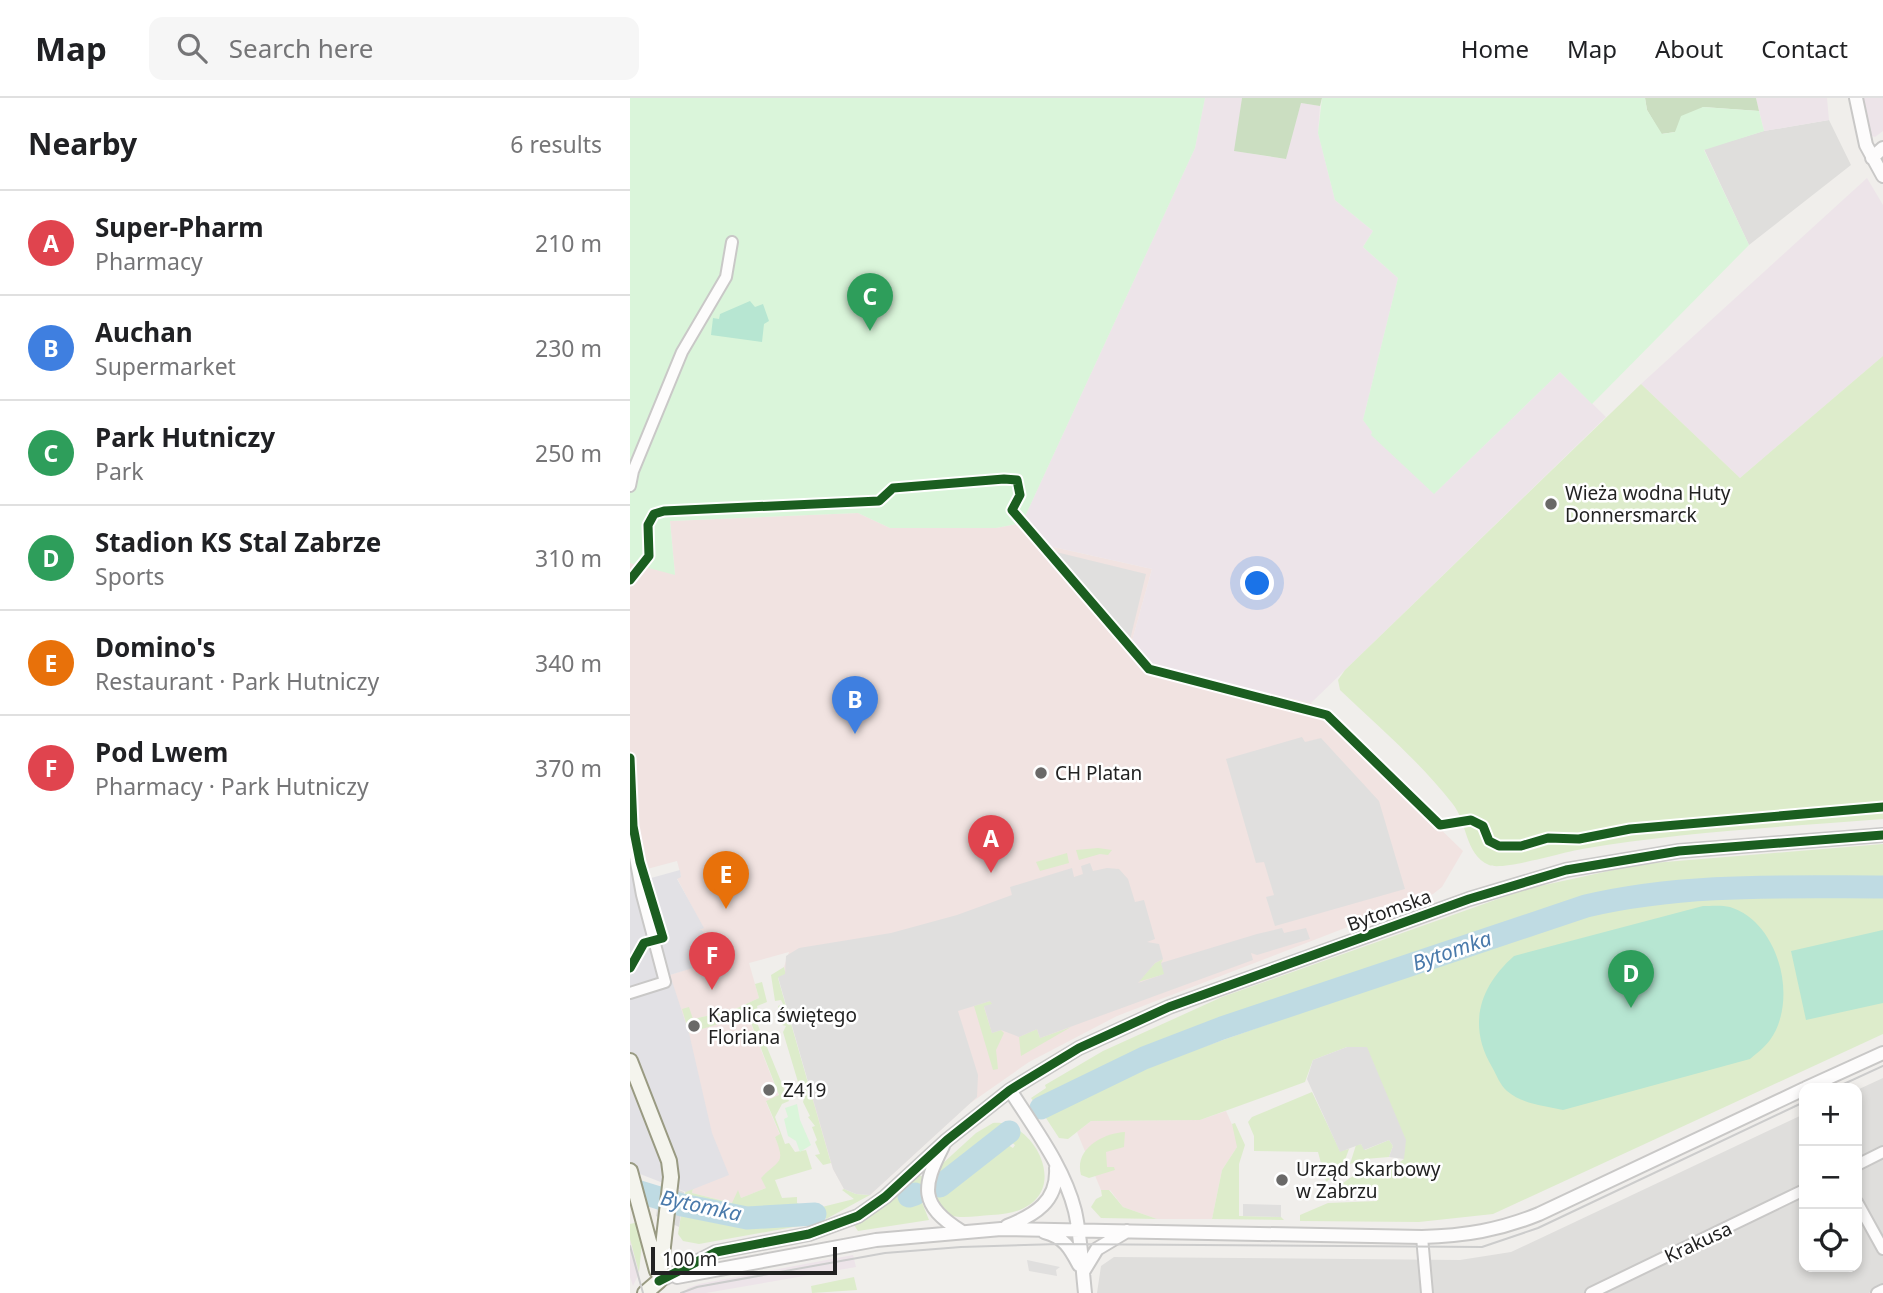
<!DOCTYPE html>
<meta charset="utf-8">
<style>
body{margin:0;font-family:"Noto Sans",sans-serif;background:#f6f6f6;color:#202124}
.controls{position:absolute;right:21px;bottom:21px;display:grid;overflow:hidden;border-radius:14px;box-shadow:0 4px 10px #0003}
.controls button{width:63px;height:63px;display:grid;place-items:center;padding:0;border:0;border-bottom:2px solid #e0e0e0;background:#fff;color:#202124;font:35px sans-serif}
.scale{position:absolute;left:21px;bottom:18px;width:186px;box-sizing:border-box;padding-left:7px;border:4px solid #222;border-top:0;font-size:19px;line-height:24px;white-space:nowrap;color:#222;-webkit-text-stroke:5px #fff;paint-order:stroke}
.you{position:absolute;left:628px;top:486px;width:24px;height:24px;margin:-18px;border:5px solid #fff;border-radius:50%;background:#1a73e8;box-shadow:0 0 0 10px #1a73e833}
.badge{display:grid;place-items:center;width:46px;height:46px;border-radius:50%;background:#b45309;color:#fff;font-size:23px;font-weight:700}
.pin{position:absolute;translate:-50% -58px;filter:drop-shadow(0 2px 4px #0008)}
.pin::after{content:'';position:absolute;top:37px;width:24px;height:21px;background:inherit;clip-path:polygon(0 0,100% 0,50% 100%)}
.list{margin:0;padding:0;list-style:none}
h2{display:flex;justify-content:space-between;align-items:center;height:91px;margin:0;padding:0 28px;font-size:30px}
h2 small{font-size:23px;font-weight:400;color:#757577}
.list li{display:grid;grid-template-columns:46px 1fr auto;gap:21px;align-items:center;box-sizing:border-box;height:105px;padding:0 28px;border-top:2px solid #e0e0e0}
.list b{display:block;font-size:26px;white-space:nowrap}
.list p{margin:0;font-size:23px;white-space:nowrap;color:#757577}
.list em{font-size:23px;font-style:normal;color:#757577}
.icon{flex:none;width:38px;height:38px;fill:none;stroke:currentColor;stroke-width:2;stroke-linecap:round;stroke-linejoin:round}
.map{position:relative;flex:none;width:1253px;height:1195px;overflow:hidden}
header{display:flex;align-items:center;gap:42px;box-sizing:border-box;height:98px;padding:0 35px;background:#fff;border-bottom:2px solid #e0e0e0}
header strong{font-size:33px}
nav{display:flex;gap:38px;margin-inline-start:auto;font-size:24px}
.search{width:490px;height:63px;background:#f6f6f6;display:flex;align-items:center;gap:18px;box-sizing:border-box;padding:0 24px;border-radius:14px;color:#757577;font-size:26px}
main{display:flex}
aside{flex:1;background:#fff}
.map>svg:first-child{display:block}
</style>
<header>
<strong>Map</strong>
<div class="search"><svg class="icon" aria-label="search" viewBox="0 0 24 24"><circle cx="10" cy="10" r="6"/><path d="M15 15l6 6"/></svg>Search here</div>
<nav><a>Home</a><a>Map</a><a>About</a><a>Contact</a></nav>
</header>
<main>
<aside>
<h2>Nearby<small>6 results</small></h2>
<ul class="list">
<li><span class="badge" style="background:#e0444e">A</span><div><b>Super-Pharm</b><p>Pharmacy</p></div><em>210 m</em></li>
<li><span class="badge" style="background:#3f7fe0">B</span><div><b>Auchan</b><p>Supermarket</p></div><em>230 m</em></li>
<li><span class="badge" style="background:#2e9e5b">C</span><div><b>Park Hutniczy</b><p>Park</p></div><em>250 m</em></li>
<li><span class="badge" style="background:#2e9e5b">D</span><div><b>Stadion KS Stal Zabrze</b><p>Sports</p></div><em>310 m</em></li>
<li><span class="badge" style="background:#e8710a">E</span><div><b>Domino's</b><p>Restaurant · Park Hutniczy</p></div><em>340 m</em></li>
<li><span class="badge" style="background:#e0444e">F</span><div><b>Pod Lwem</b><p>Pharmacy · Park Hutniczy</p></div><em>370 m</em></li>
</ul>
</aside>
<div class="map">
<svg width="1253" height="1195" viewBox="0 0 1253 1195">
<rect width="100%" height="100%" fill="#f0eeeb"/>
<!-- residential -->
<path fill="#dfdedc" d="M1199,22L1221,67L1119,147L1074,51L1134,33Z
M1253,980V1187L1239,1195H467L471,1168L484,1159L830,1162L881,1154L1174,1016V1169H1227V992Z"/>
<!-- commercial -->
<path fill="#f1e3e1" d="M228,415L260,430H366L392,425L410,446L522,471L500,550L514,566L681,605L833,753L812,789L803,796L487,918L399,964L339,1006L240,1097L214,1091L203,1071L181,996L154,869L159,854L119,865L129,900L103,912L63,921L60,935L117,916L149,998L136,1004L150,1037L145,1039L152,1056L149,1067L136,1075V1090L111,1100L108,1093L103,1105L62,1095L65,1081L40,877L97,858L86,852L81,854L83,852L72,832H69L73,830L47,780L51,778L47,763L2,775L0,763V465L45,476L40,423Z
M596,1013L607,1038V1049L592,1072L582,1121H527L493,1109L480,1092H471L447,1034L461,1023L570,1022Z"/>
<!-- industrial -->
<path fill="#ede4e9" d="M575,0H612L605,53L655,61L671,5L690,8L688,35L705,102L743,133L733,149L768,180L733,322L743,334L741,336L805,395L930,274L976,319L681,605L514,566L500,550L522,471L410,446L392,425L565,50Z
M1126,0H1197L1199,22L1134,33Z
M1233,0H1253V33L1245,39L1237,36Z
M1237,80L1253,107V258L1110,380L1011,286Z
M0,1141L9,1175L3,1188L0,1179Z
M223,1157L226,1169L76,1195H53L58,1190L69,1186Z"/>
<!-- grass -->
<path fill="#ddeccb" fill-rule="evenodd" d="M1253,258V721C1152,729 1051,734 952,751C933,754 872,773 859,767C834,756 838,724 822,705C790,664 748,628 710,592L708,582L715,572L1011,286L1110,380Z
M1253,746V782L1120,780L1035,784L951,803L542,944L501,960L406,1007L401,1000L416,990L415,987L473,953L592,899L896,791L1011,766Z
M468,750L482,752L478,757L470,756L449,762L446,752Z
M437,755L439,765L410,773L406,764Z
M1074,795L1253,796V936L863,1116L789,1124L670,1123V1117L698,1105L747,1103L746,1089H707L726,1076L757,1073L774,1061L717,949L683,962L675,984L570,1022L461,1023L438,1041L429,1040L414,1017L505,973L874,843L998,804Z
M533,861L531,865L535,876L508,884L525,865Z
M154,869L156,877L148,880L201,1065L193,1067L185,1057L190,1056L185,1044L187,1042L182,1029L185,1028L178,1019L180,1018L173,1004L175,997L171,994L153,934L156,928L152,927L148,908L153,906L151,902L145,903L141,877Z
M132,884L137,904L127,908L129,918L125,920L159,1003L152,1006L145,1019L155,1046L159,1045L165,1054L176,1052L182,1071L145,1082L152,1100L167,1099V1105L175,1109L188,1105L191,1124L69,1146L53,1143L48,1136L51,1117L117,1124L185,1121L183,1113L101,1111L54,1102L59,1071L65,1081L62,1095L102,1105L108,1092L111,1100L136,1090L131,1080C149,1061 156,1067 145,1039L150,1036L136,1003L149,997L118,917L59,935L52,911L59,909L63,921L103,912L129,900L125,886Z
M360,903L363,906L354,909L362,935L371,932L374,935L366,952L368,971L363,972L344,908Z
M441,929L391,958L389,939L407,931L410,940Z
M682,994L710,1053L719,1051L711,1073L696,1084L688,1054L624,1053V1038L618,1024L622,1019Z
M363,1025C408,1020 453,1114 361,1117C347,1118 331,1121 318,1117L304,1100L302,1084L311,1067L346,1035ZM376,1028L383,1040L380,1043L385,1047L383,1050L376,1046L324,1086L312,1092L309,1083L367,1035L364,1031L368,1034Z
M605,1025L615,1047L609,1066V1118L651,1119L654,1122L582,1121L592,1072L607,1049L602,1026Z
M495,1034L494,1049L476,1054L477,1069H484L485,1072L459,1080L451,1077C444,1051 473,1035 495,1034Z
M759,1042L763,1048L759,1059L735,1061L720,1066L726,1047L731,1046L735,1052Z
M288,1078H292L291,1102L299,1122L228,1133L224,1127L253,1110Z
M214,1091L226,1096L240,1097L196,1121L192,1109L224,1101L212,1092Z
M471,1092H479L493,1109L527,1121L471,1120L461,1109L466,1101L472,1098Z
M9,1124L12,1144L9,1175L0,1141V1126Z
M224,1179L227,1192L182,1195L181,1188Z"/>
<!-- forest -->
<path fill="#cbdec1" d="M612,0H692L690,8L671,5L656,61L604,53Z
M1015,0H1126L1129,13L1073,9L1045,34L1031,36L1017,12Z"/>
<!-- park -->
<path fill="#daf5da" d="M0,0H575L565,50L392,425L366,430H260L228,415L40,423L45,477L0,465Z
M692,0H1015L1017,12L1032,36L1045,34L1051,18L1073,9L1129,13L1134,33L1074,52L1119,147L962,306L930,274L804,396L741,337L742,334L733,322L768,180L733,149L743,133L705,102L688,35Z
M167,1006L170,1022L181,1047L170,1054L166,1043L158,1038L154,1021L158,1019L155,1010Z"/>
<!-- pitch -->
<path fill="#b7e6d2" d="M120,203L125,209L133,206L139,223L134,226L132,244L81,237L83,220L89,221L90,216Z
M1073,808C1081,808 1092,807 1100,809C1149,824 1169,902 1140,942C1135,949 1127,955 1120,961L933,1012C914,1008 892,1006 877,993C870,987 866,976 862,969C837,927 850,888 884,858Z
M1253,832V905L1176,922L1161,853Z"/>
<!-- parking -->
<path fill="#e0dfde" d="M426,454L516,476L499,546L489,543L424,467Z
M672,639L675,644L691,640L749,703L775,791L645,828L636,799L644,797L634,764L626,765L596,661Z
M460,765L463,773L477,770L489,771L498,781L505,804L514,802L525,841L517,844L529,846L533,861L525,865L508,885L534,876L531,865L627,836L652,830L654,835L676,830L680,841L627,857L621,855L623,862L410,940L407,931L389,939L371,932L362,935L354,908L362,906L360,903L328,913L348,977L347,999L240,1097L226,1096L214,1091L203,1071L148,879L155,876L156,858L169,850L261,835L327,817L382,797L380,789L442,770L444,779L453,776L451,768Z
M717,949H737L776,1042L774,1061L759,1059L763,1048L759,1042L734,1052L731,1046L710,1054L677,981L683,962Z
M613,1106L651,1107V1119L613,1118Z
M397,1162L430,1169L426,1172L427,1178L399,1173Z"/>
<!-- plaza -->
<path fill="#e2e1e5" d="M0,763L2,775L21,780L50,772L51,779L47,781L74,830L69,832H72L83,852L82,864L40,877L59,935L82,1035L99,1077L56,1094L0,1072Z"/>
<!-- pier -->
<path fill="#dedddd" d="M31,1085L54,1094L49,1129L26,1118Z"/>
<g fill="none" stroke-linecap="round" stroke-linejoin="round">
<!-- river -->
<path stroke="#bfdbe3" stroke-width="23" d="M411,1010L514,960L592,930L956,808C1054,785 1153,789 1253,789
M310,1088L379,1034
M0,1091L52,1107L117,1120L185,1116
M279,1098L285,1096"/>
<defs>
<path id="minor" d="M0,388L3,373L52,254L96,179L102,144
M0,732L12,797L35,884L0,895
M1227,1067L1253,1054
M1227,1104L1253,1151
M792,1139L797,1195
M961,1195L1174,1092
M1247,1195L1253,1192"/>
<path id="tertiary" d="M1226,0L1236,47L1253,78
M1242,60L1253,50
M1176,990L1253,955
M380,992C404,1030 434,1069 445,1113C451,1140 452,1168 455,1195
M313,1048C292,1089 289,1107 331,1133
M377,1128C405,1117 428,1103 426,1070
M414,1134C434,1139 440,1150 449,1167
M453,1174L467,1151L497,1133
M47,1179L246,1142L371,1131L792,1139C834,1138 870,1132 909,1116L1174,991
M29,1183L86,1154L179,1136L228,1118L255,1099L317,1042L380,992L449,950L539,909L839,801L936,772L1049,753L1253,737"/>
<path id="secondary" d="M0,963L39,1063L41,1079L29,1183
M0,1073L27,1173
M15,1195L29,1183"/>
</defs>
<!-- minor casing -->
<use href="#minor" stroke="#c9c8c7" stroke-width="14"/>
<!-- tertiary casing -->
<use href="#tertiary" stroke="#c9c8c7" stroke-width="16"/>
<!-- secondary casing -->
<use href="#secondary" stroke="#999a82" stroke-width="18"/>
<!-- minor -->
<use href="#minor" stroke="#fdfcfc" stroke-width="10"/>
<!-- tertiary -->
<use href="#tertiary" stroke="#fdfcfc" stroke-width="12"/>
<!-- secondary -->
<use href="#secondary" stroke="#f4f4ed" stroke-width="14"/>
<!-- tram -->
<path stroke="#ccc" stroke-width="2" d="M1205,990L1253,968
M0,1148L13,1195
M51,1195L67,1189L255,1155L331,1149L428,1146L852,1149L908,1130L1174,1004"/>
<defs>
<path id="cycleway" d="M0,482L19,458L18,427L24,416L34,413L249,403L263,390L374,381L387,382L390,397L382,412L519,571L697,617L810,727L841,722L853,728L859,743L869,748H891L918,740L949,741L1000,731L1253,709
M0,660L3,728L10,764L33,840L14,845L0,870
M29,1183L86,1154L179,1136L228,1118L255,1099L317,1042L380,992L449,950L539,909L839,801L936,772L1049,753L1253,737"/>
</defs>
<!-- cycleway casing -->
<use href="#cycleway" stroke="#fff" stroke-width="13"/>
<!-- cycleway -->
<use href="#cycleway" stroke="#1b5e20" stroke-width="9"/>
</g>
<!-- markers -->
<g fill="#6a6968" stroke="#fff" stroke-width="2.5">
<circle cx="921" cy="406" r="7"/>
<circle cx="411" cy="675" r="7"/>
<circle cx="64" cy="928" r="7"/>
<circle cx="139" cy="992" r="7"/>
<circle cx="652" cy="1082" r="7"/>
</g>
<g text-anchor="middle" stroke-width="5" stroke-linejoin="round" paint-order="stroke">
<!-- poi labels -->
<g font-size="19" fill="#222" stroke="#fff" text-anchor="start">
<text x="935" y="402">Wieża wodna Huty<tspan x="935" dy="22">Donnersmarck</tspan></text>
<text x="425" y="682">CH Platan</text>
<text x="78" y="924">Kaplica świętego<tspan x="78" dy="22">Floriana</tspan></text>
<text x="153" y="999">Z419</text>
<text x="666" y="1078">Urząd Skarbowy<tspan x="666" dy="22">w Zabrzu</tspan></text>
</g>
<!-- street labels -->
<g font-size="19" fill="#222" stroke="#fff">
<text transform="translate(759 812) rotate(-20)" y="7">Bytomska</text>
<text transform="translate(1068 1144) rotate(-25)" y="7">Krakusa</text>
</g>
<!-- water labels -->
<g font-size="21" font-style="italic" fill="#4a7aab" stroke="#fff">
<text transform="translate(822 853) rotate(-19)" y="7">Bytomka</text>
<text transform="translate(71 1108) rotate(12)" y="7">Bytomka</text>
</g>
</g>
</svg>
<div class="controls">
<button>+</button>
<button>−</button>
<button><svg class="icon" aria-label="locate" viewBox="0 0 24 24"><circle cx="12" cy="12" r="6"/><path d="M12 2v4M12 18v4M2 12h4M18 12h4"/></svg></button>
</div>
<div class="scale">100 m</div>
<div class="you"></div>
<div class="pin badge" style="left:361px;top:775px;background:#e0444e">A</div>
<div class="pin badge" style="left:225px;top:636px;background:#3f7fe0">B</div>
<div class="pin badge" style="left:240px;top:233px;background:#2e9e5b">C</div>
<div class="pin badge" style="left:1001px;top:910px;background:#2e9e5b">D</div>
<div class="pin badge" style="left:96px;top:811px;background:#e8710a">E</div>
<div class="pin badge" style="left:82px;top:892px;background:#e0444e">F</div>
</div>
</main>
